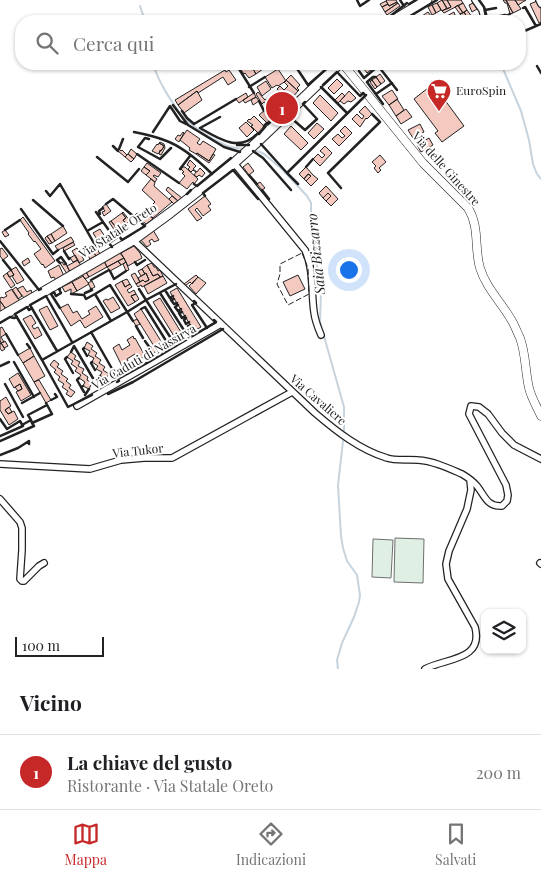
<!DOCTYPE html>
<html lang="it">
<meta charset="utf-8">
<style>
body{margin:0;font-family:"Playfair Display",serif;background:#f2f2f2;color:#202124}
.controls{position:absolute;right:15px;bottom:15px;display:grid;overflow:hidden;border-radius:10px;box-shadow:0 1px 4px #0004}
.controls button{width:45px;height:45px;display:grid;place-items:center;padding:0;border:0;border-bottom:1px solid #e0e0e0;background:#fff;color:#202124;font:25px sans-serif}
.scale{position:absolute;left:15px;bottom:12px;width:89px;box-sizing:border-box;padding-left:5px;border:2px solid #222;border-top:0;font-size:14px;line-height:18px;white-space:nowrap;color:#222;-webkit-text-stroke:4px #fff;paint-order:stroke}
.you{position:absolute;left:348px;top:269px;width:18px;height:18px;margin:-12px;border:4px solid #fff;border-radius:50%;background:#1a73e8;box-shadow:0 0 0 8px #1a73e833}
.badge{display:grid;place-items:center;width:32px;height:32px;border-radius:50%;background:#c62828;color:#fff;font-size:16px;font-weight:700}
.pin{position:absolute;translate:-50% -50%;border:2px solid #fff;box-shadow:0 1px 5px #0006}
.list{margin:0;padding:0;list-style:none}
h2{display:flex;justify-content:space-between;align-items:center;height:65px;margin:0;padding:0 20px;font-size:21px}
h2 small{font-size:16px;font-weight:400;color:#757577}
.list li{display:grid;grid-template-columns:32px 1fr auto;gap:15px;align-items:center;box-sizing:border-box;height:75px;padding:0 20px;border-top:1px solid #e0e0e0}
.list b{display:block;font-size:19px;white-space:nowrap}
.list p{margin:0;font-size:16px;white-space:nowrap;color:#757577}
.list em{font-size:16px;font-style:normal;color:#757577}
.icon{flex:none;width:28px;height:28px;fill:none;stroke:currentColor;stroke-width:2;stroke-linecap:round;stroke-linejoin:round}
.map{position:relative;flex:none;width:541px;height:669px;overflow:hidden}
.search{position:absolute;background:#fff;box-shadow:0 1px 4px #0004;left:15px;right:15px;top:15px;height:55px;display:flex;align-items:center;gap:12px;box-sizing:border-box;padding:0 18px;border-radius:20px;color:#757577;font-size:19px}
.sheet{height:140px;background:#fff}
nav{display:flex;justify-content:space-around;align-items:center;box-sizing:border-box;height:70px;border-top:1px solid #e0e0e0;background:#fff;font-size:14px;color:#757577}
nav a{display:grid;justify-items:center;gap:2px}
nav .on{color:#c62828}
.map>svg:first-child{display:block}
</style>
<div class="map">
<svg width="541" height="669" viewBox="0 0 541 669">
<rect width="100%" height="100%" fill="#fff"/>
<!-- green -->
<path fill="#e0efe3" stroke="#6f6f6f" d="M395,538L424,539L423,583L394,582Z
M373,539L393,540L391,578L372,577Z"/>
<g fill="none" stroke-linecap="round" stroke-linejoin="round">
<!-- stream -->
<path stroke="#c7d3dd" stroke-width="2" d="M140,6L145,21
M153,64C159,83 170,99 181,115C193,127 210,138 225,145C231,148 238,148 245,149
M501,64L521,111L529,140L533,164L537,174L541,179
M252,150L260,152L264,154L283,170L307,196L311,203V228L321,292L320,322L344,407V431
M338,669L337,660L342,643L354,617L359,602L360,595L357,575L347,561L343,548L341,536L338,485L343,441"/>
</g>
<!-- building -->
<path fill="#f3c9c0" stroke="#222" d="M387,0H396L397,2L389,6L386,1Z
M442,0L447,8L442,11L437,3Z
M442,0H447L451,7L447,9Z
M447,0H461L463,3L444,13L442,11L451,7Z
M503,0H506L513,13L510,14L507,3H505Z
M506,0H515L521,9L513,13Z
M515,0H526L518,5Z
M386,1L388,4L382,7L380,4Z
M537,1L541,9V22L539,23L530,4Z
M397,2L398,3L385,12L382,7L388,4L389,6Z
M398,3L400,6L387,15L385,12Z
M437,3L441,10L436,13L432,5Z
M463,3L467,10L463,13L458,6Z
M473,3L477,9L472,12L469,5Z
M432,5L436,13L432,15L428,7Z
M458,5L463,13L460,14L455,7Z
M467,10L472,17L468,19L464,12Z
M428,12L431,16L421,21L419,18Z
M454,12L455,15L451,17L453,20L449,21L447,16Z
M464,12L468,19L465,21L460,14Z
M480,16L482,21H473V20Z
M250,64L256,74L249,78L245,73L244,74L241,70Z
M250,64H260L263,69L256,74Z
M360,64H370L373,68L367,73Z
M278,69L286,81L278,86L277,85L272,88L265,77Z
M225,70L226,72L229,70L236,80L228,85L223,77L198,93L197,91L178,105L175,100Z
M380,74L385,81L381,84L376,77Z
M291,75L300,85L297,88L299,90L298,91L286,80Z
M376,77L381,84L377,87L372,80Z
M337,79L343,85L334,94L328,88Z
M286,80L298,91L291,99L283,91L288,86L284,82Z
M372,80L377,87L375,89L370,82Z
M266,81L271,89L262,96L257,87Z
M433,84L464,126L442,142L435,133L438,131L414,99Z
M280,86L284,90L283,91L291,99L285,105L282,101L284,99L281,96L279,98L277,95L280,92L277,89Z
M392,90L398,99L389,105L382,96Z
M197,91L202,100L184,113L178,105Z
M349,91L356,98L351,102L348,101L344,104L340,101Z
M258,92L265,100L267,99L270,102L267,104L264,102L262,104L256,94Z
M246,93L248,97L239,103L236,99Z
M254,93L256,97L245,103L243,100Z
M342,93L345,96L337,104L334,101Z
M277,95L279,97L269,107L267,104Z
M320,95L338,113L331,121L313,103Z
M256,97L259,101L253,105L251,100Z
M278,98L285,105L278,111L272,104Z
M397,99L404,110L396,116L389,105Z
M272,104L278,111L277,113L269,107Z
M268,105L277,113L271,118L265,110V108Z
M365,106L372,114L367,119L366,118L360,127L352,119L357,114L362,119L364,116L359,112Z
M406,109L412,117L401,124L396,116Z
M265,110L271,118L267,123L259,115Z
M254,116L264,126L258,133L251,126L253,125L247,121L249,119L250,120Z
M246,122L254,130L247,137L239,128Z
M317,123L324,129L314,139L308,133Z
M420,124L424,132L413,138L408,130Z
M291,126L308,143L301,150L284,134Z
M345,126L352,133L339,146L332,139L338,134L342,138L345,136L340,131Z
M187,130L200,139L197,143L200,145L203,141L216,149L209,161L197,153L196,154L189,150L190,148L180,140Z
M183,132L184,133L179,142L175,139L178,135L180,136Z
M429,138L433,145L421,152L417,145Z
M160,142L164,144L165,148L161,155L159,154L160,150L161,151L164,146L159,143Z
M159,143L163,145L164,147L158,154L152,151L157,144L158,145Z
M325,146L332,153L320,166L313,159L318,154L322,158L325,155L320,151Z
M119,149L121,151L122,150L127,155L125,157L118,151Z
M131,149L137,154L134,159L128,154Z
M197,153L209,161L213,154L215,155L209,163L196,154Z
M128,154L134,159L131,162L125,157Z
M380,155L386,162L379,168L381,170L378,173L374,168L376,166L372,162Z
M190,160L196,166L193,169L197,172L200,168L205,173L202,177L199,175L197,177L194,175L196,172L193,170L191,172L188,169L190,167L187,165Z
M147,163L161,173L158,177L154,175L153,176L157,179L155,182L146,175L150,171L144,167Z
M248,163L254,171L249,175L243,167Z
M144,167L150,171L146,175L141,171Z
M183,167H185L198,179L194,184L193,182L187,189L179,183L185,176L182,173L184,172L181,169Z
M306,167L313,175L318,179L311,186L306,181L311,176L308,174L304,179L299,174Z
M308,174L311,176L306,181L304,179Z
M151,179L155,182L154,186L172,202L153,218L146,211L155,202L142,190Z
M260,182L265,188L262,190L257,184Z
M326,186L338,199L331,206L326,201L331,196L328,193L323,198L319,193Z
M168,187L182,198L178,201L166,190Z
M328,193L331,196L326,201L323,198Z
M172,196L178,201L174,204L169,199Z
M205,196L211,204L208,206L211,210L203,216L197,208L195,210L202,218L197,221L188,209Z
M106,204L111,211L104,216L102,212L105,211L102,207Z
M144,211L153,219L146,224L135,215L137,213L141,216L142,215L143,216L145,215L142,213Z
M123,212L130,221L126,224L123,220L126,218L122,213Z
M122,213L126,218L123,220L126,224L118,230L111,221Z
M23,217L55,261L45,268L43,264L42,265L34,254L41,249L35,241L34,242L28,234L29,233L20,220Z
M111,221L118,230L115,231L109,222Z
M63,226L67,233L55,241L51,234Z
M100,229L109,243L102,247L93,233Z
M5,230L9,235L5,237L2,232Z
M153,230L159,240L154,242L152,239L149,241L151,244L147,247L140,239Z
M51,234L55,241L52,243L47,236Z
M47,236L52,243L49,244L45,238Z
M71,237L74,242L58,250L55,246Z
M73,242L75,245L64,251L63,248Z
M95,245L100,254L96,256L90,247Z
M134,246L140,253L142,258L128,266L121,253Z
M90,247L96,256L90,259L85,250Z
M2,248L8,256L3,260L0,256V249Z
M77,248L84,260L79,263L72,251Z
M119,252L124,258L107,267L104,261Z
M75,255L78,260L73,262L70,258Z
M28,258L30,262L24,266L22,262Z
M124,258L126,262L121,265L118,261Z
M78,260L81,266L70,272L67,266Z
M104,261L107,267L89,277L86,272Z
M118,261L121,265L110,271L107,267Z
M62,262L64,265L66,264L70,272L67,274L60,263Z
M126,262L129,270L126,271L123,264Z
M152,263L154,267H156L158,271L160,270L163,276L160,277L158,274L153,276L147,265Z
M59,265L64,276L56,280L54,277L51,278L48,271Z
M147,265L153,276L158,274L160,277L142,287L141,285L138,287L136,284L143,280L145,282L149,280L146,273L145,274L142,269Z
M16,267L24,280L17,284L12,276L14,275L11,270Z
M142,269L145,274L141,276L138,271Z
M11,270L14,275L9,277L7,273Z
M86,272L89,277L85,279L82,274Z
M7,273L15,285L11,288L3,276Z
M135,273L140,282L136,284L131,275Z
M146,273L149,280L145,282L143,280L140,282L138,278Z
M196,275L198,277L192,284L190,282L185,286L184,284Z
M298,275L305,289L290,296L283,282Z
M83,276L89,284L77,291L72,282Z
M163,276L167,283L148,294L144,286Z
M198,277L206,283L196,294L189,286Z
M127,279L130,284L125,287L122,281Z
M92,281L95,287L91,289L88,283Z
M122,281L125,287L130,284L132,287L127,290L129,293L134,290L136,294L131,296L135,302L128,306L115,285Z
M72,282L77,291L71,294V289L65,292L62,287Z
M23,286L27,292L31,290L32,293L24,298L17,289Z
M16,287L22,296L18,299L12,290Z
M177,288L201,327L194,331L170,292Z
M12,289L20,301L6,309L0,301V298L2,297L3,298L7,296L5,293Z
M136,294L139,299L135,302L131,296Z
M113,297L120,308L111,313L103,301L106,299L108,300Z
M160,298L184,337L177,341L153,302Z
M0,301L6,309L0,313Z
M68,304L73,313L77,311L82,319L90,314L88,311L96,306L103,317L85,328L80,320L71,326L60,308Z
M47,306L58,326L50,330L39,310Z
M141,309L164,346L157,351L134,314Z
M31,315L36,323L32,326L34,329L38,327L42,335L35,339L23,319Z
M137,319L140,324L136,326L133,321Z
M2,327L6,334L1,337L4,342L1,343L0,340V328Z
M133,336L134,339L135,338L145,356L138,360L135,354L127,359L130,365L124,368L123,365L122,366L113,348L119,344L122,350L130,345L127,340Z
M5,341L8,346L4,348L1,343Z
M87,342L93,346L91,349L97,353L95,356L101,360L99,363L105,367L103,370L109,374L106,379L100,376L102,372L96,369L98,366L92,362L94,358L88,355L90,351L84,348Z
M1,343L5,349L2,351L0,348V344Z
M153,346L157,351L153,353L150,348Z
M30,348L34,356L23,363L18,355Z
M71,352L76,356L74,359L80,362L78,366L84,369L82,373L88,377L87,380L92,383L89,389L83,386L85,382L79,378L81,375L75,371L77,368L71,364L73,361L67,357Z
M34,356L45,376L34,382L23,363Z
M54,360L59,364L57,367L63,371L61,374L68,379L66,381L71,385L69,388L75,392L71,397L66,394L68,391L62,387L64,384L58,380L60,377L54,372L56,370L50,365Z
M18,373L31,395L21,401L16,392L22,389L20,384L14,388L9,379Z
M39,380L51,400L46,403L34,382Z
M20,384L22,389L18,391L15,387Z
M6,397L11,406L5,410L8,414L14,411L18,419L9,425L0,410V401Z
M9,407L12,412L8,414L5,410Z"/>
<g fill="none" stroke-linecap="round" stroke-linejoin="round">
<defs>
<path id="street" d="M475,0L482,10L485,21
M539,0L541,4
M234,163L305,250C314,270 311,291 314,312C315,320 318,328 321,335
M133,240L315,413C336,431 360,450 387,458C396,461 408,459 418,460C433,461 448,468 462,474C467,477 473,481 477,486C485,496 487,507 502,506L507,501L508,495L506,485L469,414L471,406L479,407L488,414L502,433L514,445L541,459
M77,406L221,324
M0,464L90,469L121,460L144,458H172L292,392
M0,499L20,522L22,528V550L20,579L22,581H24L39,566L44,563
M540,563L541,564
M425,669C445,658 484,661 475,627L448,579L446,564L449,551L467,509L471,490L470,480"/>
<path id="secondary" d="M343,64L423,163L468,208C480,227 474,248 480,268C486,288 502,303 512,321C515,326 517,332 520,338C526,354 525,371 529,388C531,397 537,407 541,416"/>
<path id="primary" d="M392,21L427,0
M0,317L133,240L170,213L234,163L255,144L339,64"/>
</defs>
<!-- street casing -->
<use href="#street" stroke="#222" stroke-width="8"/>
<!-- secondary casing -->
<use href="#secondary" stroke="#222" stroke-width="9"/>
<!-- primary casing -->
<use href="#primary" stroke="#222" stroke-width="11"/>
<!-- street -->
<use href="#street" stroke="#fff" stroke-width="5.5"/>
<!-- secondary -->
<use href="#secondary" stroke="#fff" stroke-width="8"/>
<!-- primary -->
<use href="#primary" stroke="#fff" stroke-width="9"/>
<!-- fence -->
<path stroke="#222" stroke-width="1" stroke-dasharray="6 2.5" stroke-linecap="butt" d="M302,253L308,268L309,294L288,305L277,284L280,274V264Z"/>
<!-- wall -->
<path stroke="#222" stroke-width="2.5" d="M357,0L360,6L369,0
M400,0L404,6
M479,0L484,7L486,17
M409,4L416,0
M523,8L525,7L536,26
M485,10L496,8
M384,21L407,3
M402,21L437,0
M488,21L487,19L505,15L506,16L510,14
M520,33L541,24
M236,64L254,93
M294,64L308,85L332,64
M353,64L357,69
M374,64L378,68L379,67L397,90
M230,66L234,64
M537,66L541,73
M278,69L283,66
M359,71L364,78L377,67
M376,77H373L367,82L383,104
M323,85L337,72L360,96L363,93L364,94
M249,87L265,77
M321,87L347,113
M376,94L392,83
M259,101L264,111
M173,105L188,125L224,147L240,152
M182,111L187,118L194,124
M287,120L290,117L305,130L317,119L303,104L305,102
M194,124L236,99
M200,128C219,139 240,153 258,133L259,134L265,127L264,126L267,123L268,124L278,114L277,113
M200,128L220,117
M134,132C144,134 154,136 164,140C182,146 199,161 212,174
M153,132L170,106L180,121L186,124
M149,139L145,138L138,147L160,159L171,148
M261,144L287,173
M237,145H249
M113,146L118,151
M119,149L123,139
M253,151L263,158L291,190
M137,154L179,183
M97,157L128,182L139,169
M306,167L313,159
M181,169H180L190,156
M249,175L257,184
M194,184L197,186L231,158
M298,184L287,173L366,95
M341,188L328,173L380,122L372,114
M262,190L269,199
M46,191L50,196L60,184L87,231L103,222L96,212
M187,194L191,190
M205,196L203,193L233,170L258,199
M33,200L63,226
M106,204L113,199L145,226L122,240L119,236L109,243L112,247
M21,209L53,254L58,250
M98,215L100,214L99,211L103,208
M103,222L115,239
M5,230L20,220
M87,231L95,245
M0,241L39,290L41,289
M64,251L69,259L70,258
M3,260L11,270
M135,262L137,265L145,260
M60,263L57,260L61,257L66,264
M110,271L114,279L126,271
M91,280L109,270
M165,290L170,298L173,296
M85,293L92,290L91,289
M160,293L189,338
M51,294L54,292L56,296L61,293L59,289H60
M51,294L60,308
M71,294L84,295L86,299L95,294
M174,299L171,300L174,304L177,303
M194,301L196,303L192,305L207,328
M178,305L175,307L178,311L181,309
M32,308L29,310L27,307L15,314L42,360
M141,309L145,307L168,344L164,346
M182,312L179,313L182,318L185,316
M186,318L184,320L186,324L189,322
M111,321L95,294L110,285L133,321
M0,323L10,317L14,318L17,317
M190,325L188,326L190,330L193,329
M136,326L143,338
M91,332L119,381L117,382
M6,334L18,355
M145,341L150,348
M27,344L30,348
M176,346L146,300L176,284
M84,348L83,349L87,356
M57,351L30,305L46,296L72,342
M71,352L74,346L94,380L92,383
M67,357L65,359L73,373
M14,362L34,397
M92,362L91,363L95,370
M0,366L9,362
M100,376L99,377L103,384
M79,378L77,380L81,387
M118,379L149,362L216,322L214,320
M5,384L23,417
M83,386L81,387L84,392
M108,394L133,382L223,329
M85,395L89,389
M92,395L68,407L42,360L127,312L146,300L139,289
M51,400L57,397L55,394
M22,403L40,393
M0,419L7,429L20,421L23,426L0,436
M31,420L28,415L47,405
M22,425L31,420L32,423L52,414L46,403
M0,441L34,426L32,423
M0,455L18,448L29,441V444"/>
</g>
<!-- icons -->
<defs>
<symbol id="supermarket-pin" viewBox="-11 -11 22 30"><path d="M0 17L-7.5 6A9.5 9.5 0 1 1 7.5 6Z" fill="#c62828" stroke="#fff"/><path d="M-6-5.5h2.5l.6 2H6L4.5 2H-2.5L-4.4-4H-6ZM-1.5 3.2a1.3 1.3 0 1 0 .1 0ZM3 3.2a1.3 1.3 0 1 0 .1 0Z" fill="#fff"/></symbol>
</defs>
<g fill-rule="evenodd">
<use href="#supermarket-pin" x="425" y="77" width="28" height="38"/>
</g>
<g text-anchor="middle" stroke-width="4" stroke-linejoin="round" paint-order="stroke">
<!-- poi labels -->
<g font-size="12" fill="#222" stroke="#fff" text-anchor="start">
<text x="456" y="95">EuroSpin</text>
</g>
<!-- street labels -->
<g font-size="12" fill="#222" stroke="#fff">
<text transform="translate(446 169) rotate(48)" y="4">Via delle Ginestre</text>
<text transform="translate(118 231) rotate(-33)" y="4">Via Statale Oreto</text>
<text transform="translate(144 357) rotate(-30)" y="4">Via Caduti di Nassirya</text>
<text transform="translate(318 400) rotate(41)" y="4">Via Cavaliere</text>
<text transform="translate(138 451) rotate(-6)" y="4">Via Tukor</text>
</g>
<!-- water labels -->
<g font-size="14" font-style="italic" fill="#222" stroke="#fff">
<text transform="translate(316 254) rotate(-96)" y="5">Saia Bizzarro</text>
</g>
</g>
</svg>
<div class="controls">
<button><svg class="icon" aria-label="layers" viewBox="0 0 24 24"><path d="M12 4l9 5-9 5-9-5zM3 14l9 5 9-5"/></svg></button>
</div>
<div class="scale">100 m</div>
<div class="you"></div>
<div class="pin badge" style="left:282px;top:108px">1</div>
<div class="search"><svg class="icon" aria-label="search" viewBox="0 0 24 24"><circle cx="10" cy="10" r="6"/><path d="M15 15l6 6"/></svg>Cerca qui</div>
</div>
<section class="sheet">
<h2>Vicino<small></small></h2>
<ul class="list">
<li><span class="badge">1</span><div><b>La chiave del gusto</b><p>Ristorante · Via Statale Oreto</p></div><em>200 m</em></li>
</ul>
</section>
<nav>
<a class="on"><svg class="icon" aria-label="map" viewBox="0 0 24 24"><path d="M3 6l6-2 6 2 6-2v14l-6 2-6-2-6 2zM9 4v14M15 6v14"/></svg>Mappa</a>
<a><svg class="icon" aria-label="directions" viewBox="0 0 24 24"><path d="M12 3l9 9-9 9-9-9zM9 14v-3h6M13 9l2 2-2 2"/></svg>Indicazioni</a>
<a><svg class="icon" aria-label="saved" viewBox="0 0 24 24"><path d="M7 4h10v16l-5-4-5 4z"/></svg>Salvati</a>
</nav>
